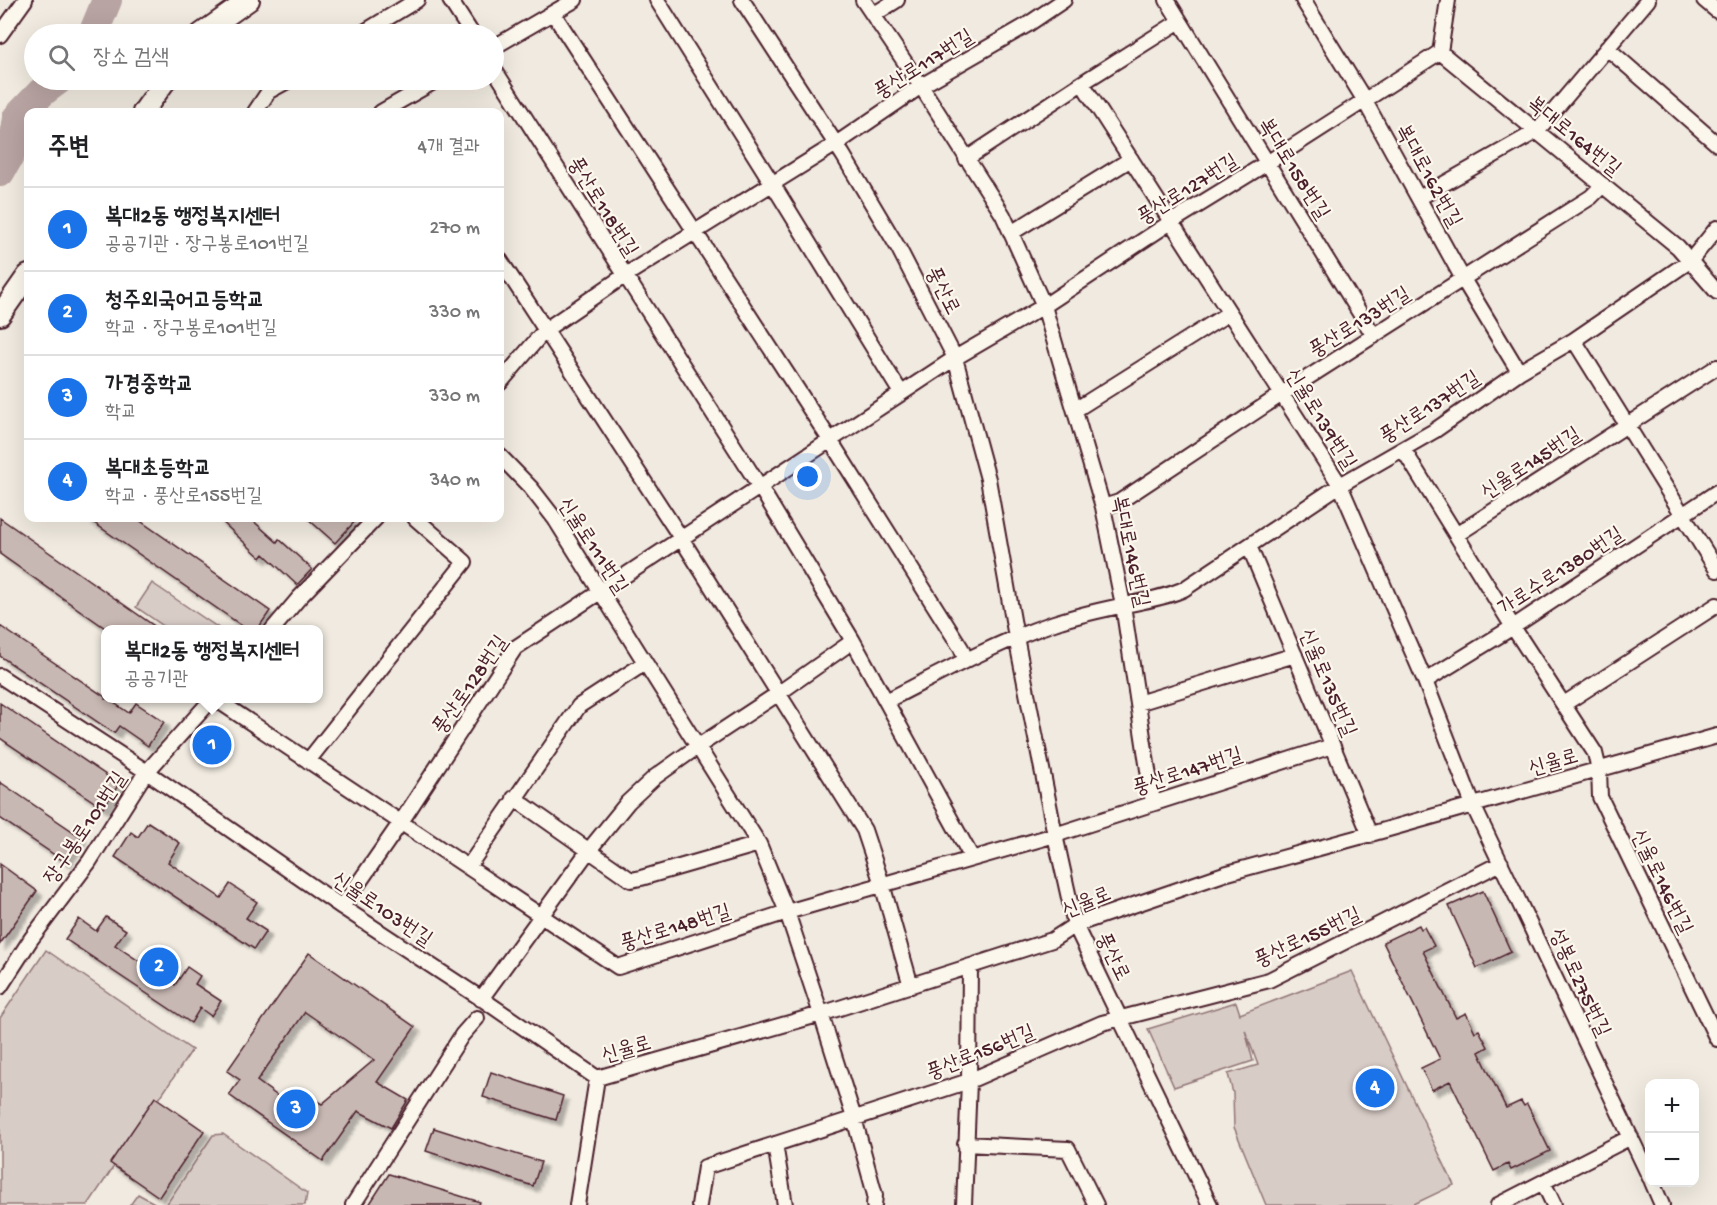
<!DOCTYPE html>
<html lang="ko">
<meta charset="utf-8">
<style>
body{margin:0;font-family:"Gochi Hand","Poor Story",sans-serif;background:#f6f6f6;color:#202124}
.controls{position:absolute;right:18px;bottom:18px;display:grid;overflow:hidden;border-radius:12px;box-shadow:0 6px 24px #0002}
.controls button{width:54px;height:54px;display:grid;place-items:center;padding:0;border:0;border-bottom:2px solid #e0e0e0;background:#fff;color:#202124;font:30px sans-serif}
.you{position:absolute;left:808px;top:477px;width:21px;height:21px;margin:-15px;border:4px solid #fff;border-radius:50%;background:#1a73e8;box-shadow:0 0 0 9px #1a73e833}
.badge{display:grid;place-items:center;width:39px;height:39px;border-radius:50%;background:#1a73e8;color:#fff;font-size:20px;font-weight:700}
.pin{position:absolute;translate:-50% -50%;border:3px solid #fff;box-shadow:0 2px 6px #0006}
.popup{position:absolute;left:101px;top:625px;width:222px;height:78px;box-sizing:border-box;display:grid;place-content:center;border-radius:12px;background:#fff;filter:drop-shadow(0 2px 4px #0005);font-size:20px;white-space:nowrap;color:#757577}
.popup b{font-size:22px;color:#202124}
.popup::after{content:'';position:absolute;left:50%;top:100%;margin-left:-12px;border:12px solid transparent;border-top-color:#fff}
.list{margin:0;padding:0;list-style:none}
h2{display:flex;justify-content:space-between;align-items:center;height:78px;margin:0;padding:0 24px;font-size:26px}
h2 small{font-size:20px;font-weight:400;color:#757577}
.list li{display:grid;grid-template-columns:39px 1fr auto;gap:18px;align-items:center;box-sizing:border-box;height:84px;padding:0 24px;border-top:2px solid #e0e0e0}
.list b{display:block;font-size:22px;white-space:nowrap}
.list p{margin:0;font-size:20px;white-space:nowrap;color:#757577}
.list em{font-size:20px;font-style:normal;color:#757577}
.icon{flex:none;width:33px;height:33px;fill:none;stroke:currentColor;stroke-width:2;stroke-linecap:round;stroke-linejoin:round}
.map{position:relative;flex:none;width:1717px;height:1205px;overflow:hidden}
.search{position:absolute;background:#fff;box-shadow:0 6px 24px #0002;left:24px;top:24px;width:480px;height:66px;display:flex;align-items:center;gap:15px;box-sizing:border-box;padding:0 21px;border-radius:33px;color:#757577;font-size:22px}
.panel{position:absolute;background:#fff;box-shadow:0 6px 24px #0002;left:24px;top:108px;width:480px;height:414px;border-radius:12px}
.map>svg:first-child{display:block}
</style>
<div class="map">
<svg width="1717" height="1205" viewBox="0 0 1717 1205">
<defs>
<filter id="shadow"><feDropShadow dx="5.5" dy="5.5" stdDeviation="1.5" flood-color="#0004"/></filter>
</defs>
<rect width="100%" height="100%" fill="#f0eae0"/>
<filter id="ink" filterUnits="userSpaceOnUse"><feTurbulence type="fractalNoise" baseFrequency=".0167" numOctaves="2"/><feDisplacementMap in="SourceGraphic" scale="12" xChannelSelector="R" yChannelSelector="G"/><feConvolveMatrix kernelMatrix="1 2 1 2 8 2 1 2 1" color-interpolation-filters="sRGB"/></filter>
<g filter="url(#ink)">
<!-- green -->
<path fill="#d8ccc6" stroke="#917678" stroke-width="1.5" d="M152,583L220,629H168L136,607Z
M46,950L192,1050L88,1205H0V1117L1,1115L0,1113V1018Z
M1352,971L1454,1185L1412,1205H1266L1234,1127L1233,1093L1228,1074L1258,1065L1245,1030L1253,1061L1174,1087L1148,1029L1236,1002L1240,1014Z
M223,1134L307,1193L305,1205H166L213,1135Z
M138,1194L158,1205H130Z"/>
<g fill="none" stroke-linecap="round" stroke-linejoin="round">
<!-- river -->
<path stroke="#b8a4a2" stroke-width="30" d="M93,34L107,0
M0,172L12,151L17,118L42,92L58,80"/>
</g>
<!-- building -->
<path fill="#c8b8b3" stroke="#4a1f2b" stroke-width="1.5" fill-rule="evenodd" filter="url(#shadow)" d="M0,518L160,630H108L0,554Z
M87,518H136L270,611L257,630H248Z
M218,518H250L277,542L279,539L312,569L297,585L264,554L261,558Z
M307,518H358L335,543Z
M0,626L105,697V699H108L129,713L136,703L164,722L148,746L119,726L114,733L0,656Z
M0,703L119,784L103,808L0,738Z
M0,782L81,837L65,862L0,818Z
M148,822L180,843L168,862L221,898L230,884L257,902L246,918L266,931L254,949L115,857L131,832L138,837Z
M0,864L37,891L0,944Z
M1483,891L1511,952L1477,968L1449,906Z
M106,917L126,930L115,945L175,985L187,967L200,976L195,984L221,1001L211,1016L200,1008L191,1023L65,939L79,919L96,931Z
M1419,925L1421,929L1424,927L1434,946L1423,951L1456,1018L1466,1013L1475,1032L1479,1030L1488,1047L1479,1052L1506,1108L1521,1101L1524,1106L1527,1104L1550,1151L1511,1170L1508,1164L1494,1171L1450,1081L1432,1090L1421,1068L1440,1059L1383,942Z
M309,953L415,1027L377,1082L408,1100L391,1128L358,1111L323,1161L229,1095L240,1080L227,1071ZM305,1012L374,1060L322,1104L312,1098L301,1113L257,1081Z
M491,1072L563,1096L556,1120L483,1097Z
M155,1097L204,1131L159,1197L110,1163Z
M434,1128L541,1162L533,1186L426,1151Z
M389,1174L480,1202L479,1205H369Z"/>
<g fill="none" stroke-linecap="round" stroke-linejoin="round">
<defs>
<path id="street" d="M450,0L472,34
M657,0L772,183L901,393
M742,0L843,155L899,249L955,358L988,479L1016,637L1055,835L1075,925L1210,1205
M863,0L921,86L1003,215L1044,306L1103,507L1123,605L1153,803
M1167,0L1374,336
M1303,0L1362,96L1463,279L1519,372
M1448,0L1440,52L1678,247L1717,292
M1704,0L1717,11
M553,13L830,440L961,648L966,660
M873,15L897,0
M361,34L417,0
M0,35L25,0
M494,47L575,0
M1607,48L1717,144
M494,69L760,487L853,641L972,858
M1082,83L1340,485L1425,681L1473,805L1650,1178
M255,112L269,91L289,80
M381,112L437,80
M966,159L1082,83L1180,21
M1419,198L1537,131L1648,0
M1011,233L1131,159
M500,260L681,538L864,830L882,884L911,986
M1574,340L1717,570
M500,383L545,330L624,276L836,144L921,86L1027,25L1064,0
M1075,410L1229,313
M1403,449L1513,627L1595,753L1599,770L1600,797L1717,1039
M500,456L531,488L555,519L759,844L787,912L821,1014L854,1118L875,1195L874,1205
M1103,507L1119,502L1282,394L1591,197L1603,185
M1456,535L1717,367
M1249,546L1370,835
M272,630L299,598L376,518
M0,676L147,772L342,907L485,1001L597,1078
M1425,681L1513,627L1717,492
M214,698L618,967L787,912L1055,835L1332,746
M886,701C941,673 995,643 1054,623C1078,615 1105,609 1130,604C1148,600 1167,597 1184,589L1340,485L1434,431L1519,372L1574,340L1691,260L1717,228
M1138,703L1295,655
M1564,704L1717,605
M308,761L465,562L415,518
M514,798L631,880L641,878L759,844
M468,867L579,706L645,663
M342,907L401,822L515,648L955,358L1044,306L1171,222L1267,163L1440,52
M0,987L31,939L89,862L144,775L213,698
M481,999L589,850L628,802L655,777L697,747L779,693L853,641
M597,1078L821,1014L1052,940L1075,925L1224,874L1385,830L1717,736
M775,1144L785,1205
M965,1144L1068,1149L1096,1205
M1543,1182L1554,1205
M1652,1182L1662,1205
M353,1205L462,1035L477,1018
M577,1205L597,1078
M699,1205L705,1167L969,1081L1102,1023L1269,980L1501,863
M964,1205L969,1081L970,966
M1498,1205L1631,1137"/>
<path id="secondary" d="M201,34L249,0
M143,112L166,80
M0,315L28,275"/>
</defs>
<!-- street casing -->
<use href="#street" stroke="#4a1f2b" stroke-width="18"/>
<!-- secondary casing -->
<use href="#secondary" stroke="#4a1f2b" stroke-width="24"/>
<!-- street -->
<use href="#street" stroke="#fbf7ec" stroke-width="14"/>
<!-- secondary -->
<use href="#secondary" stroke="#fbf7ec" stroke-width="20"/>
</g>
</g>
<g text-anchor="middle" stroke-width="4.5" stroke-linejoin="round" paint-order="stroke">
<!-- street labels -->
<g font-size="21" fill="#4a1f2b" stroke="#fbf7ec">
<text transform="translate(923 63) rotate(-32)" y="7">풍산로117번길</text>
<text transform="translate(1575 135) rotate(39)" y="7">복대로164번길</text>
<text transform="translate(1295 168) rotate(58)" y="7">복대로158번길</text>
<text transform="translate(1430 175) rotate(61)" y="7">복대로162번길</text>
<text transform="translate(1187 188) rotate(-32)" y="7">풍산로127번길</text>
<text transform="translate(604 206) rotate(58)" y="7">풍산로118번길</text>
<text transform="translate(944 290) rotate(63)" y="7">풍산로</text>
<text transform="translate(1359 321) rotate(-32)" y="7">풍산로133번길</text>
<text transform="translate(1429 406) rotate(-33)" y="7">풍산로137번길</text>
<text transform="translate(1322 418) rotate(58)" y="7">신율로139번길</text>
<text transform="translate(1530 462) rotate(-33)" y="7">신율로145번길</text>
<text transform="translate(594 545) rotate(57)" y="7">신율로111번길</text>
<text transform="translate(1132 551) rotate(78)" y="7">복대로146번길</text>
<text transform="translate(1560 570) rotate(-33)" y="7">가로수로1380번길</text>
<text transform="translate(1329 682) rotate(67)" y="7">신율로135번길</text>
<text transform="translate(469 684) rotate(-55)" y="7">풍산로128번길</text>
<text transform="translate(1553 761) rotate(-16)" y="7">신율로</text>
<text transform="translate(1187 770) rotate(-18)" y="7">풍산로147번길</text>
<text transform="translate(84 827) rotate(-56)" y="7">장구봉로101번길</text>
<text transform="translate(1663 881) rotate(64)" y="7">신율로146번길</text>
<text transform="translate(1086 901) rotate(-22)" y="7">신율로</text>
<text transform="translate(383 908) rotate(34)" y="7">신율로103번길</text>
<text transform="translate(675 926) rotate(-17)" y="7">풍산로148번길</text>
<text transform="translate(1307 936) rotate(-25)" y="7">풍산로155번길</text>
<text transform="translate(1114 956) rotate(64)" y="7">풍산로</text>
<text transform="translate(1581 982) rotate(65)" y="7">성봉로275번길</text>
<text transform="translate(626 1048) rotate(-16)" y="7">신율로</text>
<text transform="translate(980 1051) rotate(-22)" y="7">풍산로156번길</text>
</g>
</g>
</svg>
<div class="controls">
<button>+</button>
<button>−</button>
</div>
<div class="you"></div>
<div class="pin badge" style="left:212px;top:745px">1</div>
<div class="popup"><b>복대2동 행정복지센터</b>공공기관</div>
<div class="pin badge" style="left:159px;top:967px">2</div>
<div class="pin badge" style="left:296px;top:1109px">3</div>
<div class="pin badge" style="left:1375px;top:1088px">4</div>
<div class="search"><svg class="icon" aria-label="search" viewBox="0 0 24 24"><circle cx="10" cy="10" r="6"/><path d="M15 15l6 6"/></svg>장소 검색</div>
<section class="panel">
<h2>주변<small>4개 결과</small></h2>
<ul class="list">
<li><span class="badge">1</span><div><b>복대2동 행정복지센터</b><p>공공기관 · 장구봉로101번길</p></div><em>270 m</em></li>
<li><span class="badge">2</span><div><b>청주외국어고등학교</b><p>학교 · 장구봉로101번길</p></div><em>330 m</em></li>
<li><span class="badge">3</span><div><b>가경중학교</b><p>학교</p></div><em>330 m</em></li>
<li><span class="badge">4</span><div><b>복대초등학교</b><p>학교 · 풍산로155번길</p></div><em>340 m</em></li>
</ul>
</section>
</div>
